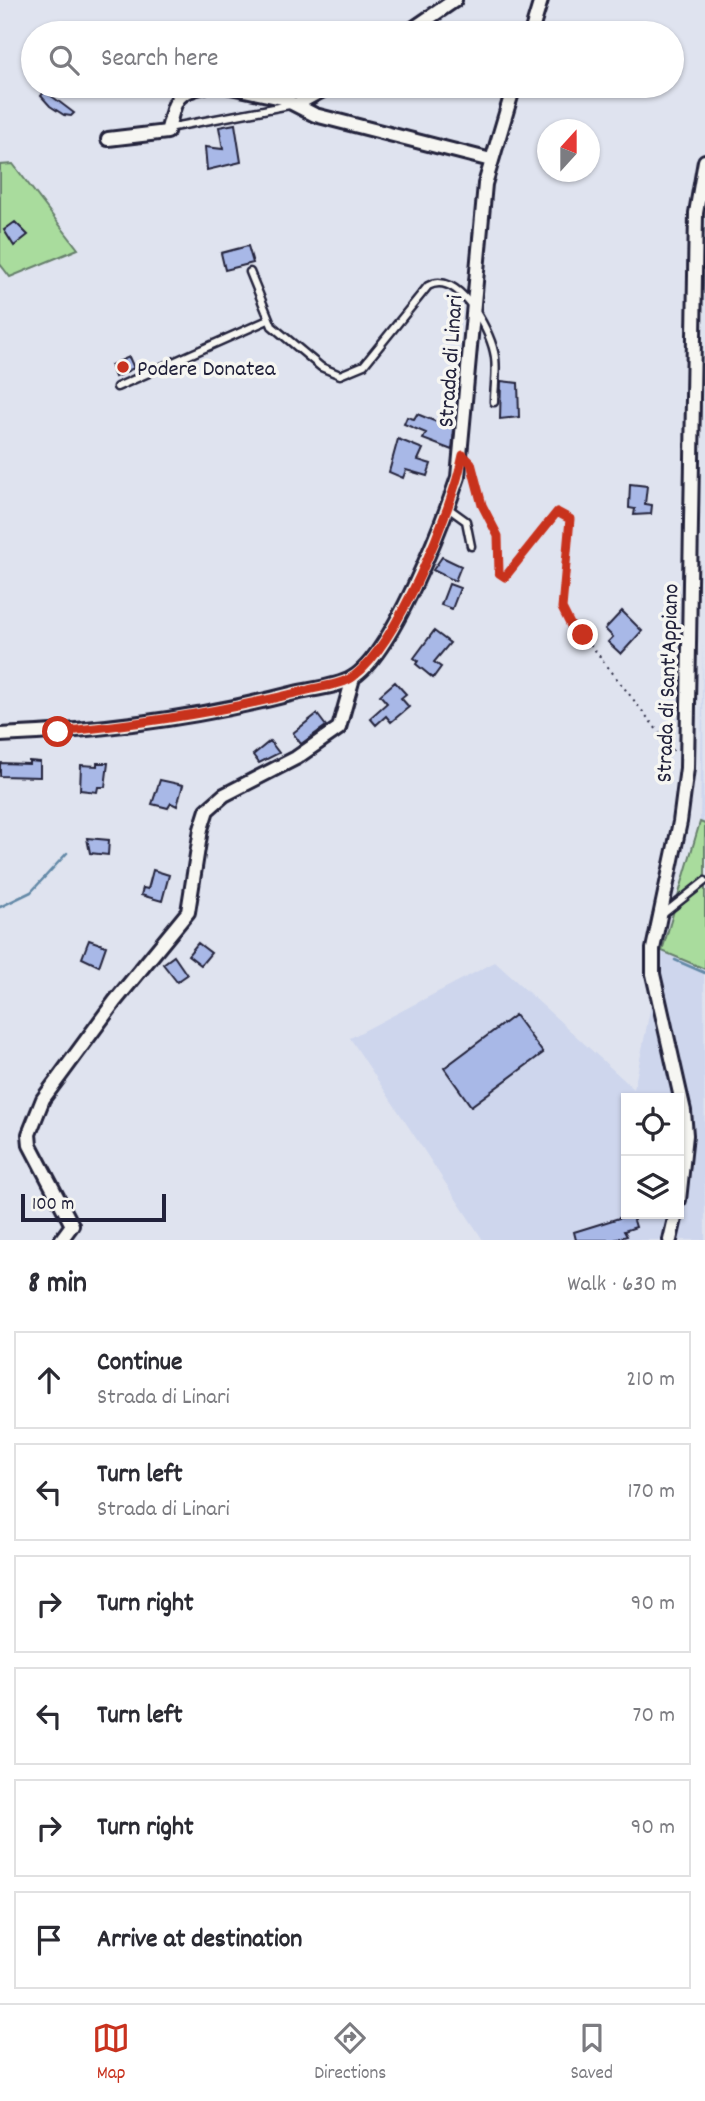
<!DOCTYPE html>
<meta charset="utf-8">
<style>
body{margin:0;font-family:Dekko,sans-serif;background:#f2f2f3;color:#2b2b33}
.controls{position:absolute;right:21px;bottom:21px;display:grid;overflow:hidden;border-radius:0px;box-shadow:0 2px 5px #0004}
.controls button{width:63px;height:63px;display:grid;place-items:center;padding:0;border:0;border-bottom:2px solid #e1e1e2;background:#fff;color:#2b2b33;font:35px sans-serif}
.compass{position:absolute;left:537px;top:119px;width:63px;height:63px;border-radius:50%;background:#fff;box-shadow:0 2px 5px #0004;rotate:21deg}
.scale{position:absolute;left:21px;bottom:18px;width:145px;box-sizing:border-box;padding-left:7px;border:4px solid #22223b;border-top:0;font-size:19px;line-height:24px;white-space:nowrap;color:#22223b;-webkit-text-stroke:5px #f6f6f2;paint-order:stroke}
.stop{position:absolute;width:21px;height:21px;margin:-16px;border:5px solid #c8321e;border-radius:50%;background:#fff}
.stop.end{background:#c8321e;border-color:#fff;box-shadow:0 2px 7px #0008}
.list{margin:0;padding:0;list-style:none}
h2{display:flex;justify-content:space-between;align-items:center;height:91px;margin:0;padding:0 28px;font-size:30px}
h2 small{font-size:23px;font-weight:400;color:#7c7c81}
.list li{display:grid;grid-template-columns:46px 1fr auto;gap:21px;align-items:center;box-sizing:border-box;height:98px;margin:0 14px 14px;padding:0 14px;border:2px solid #e1e1e2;border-radius:0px}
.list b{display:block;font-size:26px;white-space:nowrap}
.list p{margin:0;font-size:23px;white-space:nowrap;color:#7c7c81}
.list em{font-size:23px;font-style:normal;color:#7c7c81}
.icon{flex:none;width:38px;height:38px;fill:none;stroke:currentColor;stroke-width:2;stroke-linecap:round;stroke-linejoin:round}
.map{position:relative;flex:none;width:705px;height:1240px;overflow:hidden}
.search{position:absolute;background:#fff;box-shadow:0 2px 5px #0004;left:21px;right:21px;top:21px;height:77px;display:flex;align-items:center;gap:18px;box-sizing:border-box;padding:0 24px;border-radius:38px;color:#7c7c81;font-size:26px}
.sheet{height:763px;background:#fff}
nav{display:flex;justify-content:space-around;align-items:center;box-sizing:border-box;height:98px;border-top:2px solid #e1e1e2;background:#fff;font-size:19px;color:#7c7c81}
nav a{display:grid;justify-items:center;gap:4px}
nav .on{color:#c8321e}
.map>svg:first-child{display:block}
</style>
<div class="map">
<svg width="705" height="1240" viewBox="0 0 705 1240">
<rect width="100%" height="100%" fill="#dfe3ef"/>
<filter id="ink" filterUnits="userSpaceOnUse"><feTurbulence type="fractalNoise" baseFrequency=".0143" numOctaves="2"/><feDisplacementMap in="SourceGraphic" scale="14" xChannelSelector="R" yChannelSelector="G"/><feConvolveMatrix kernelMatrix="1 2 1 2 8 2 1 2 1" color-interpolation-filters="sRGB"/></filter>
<g filter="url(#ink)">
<!-- built -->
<path fill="#ced6ed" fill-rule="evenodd" d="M703,642L705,1240H483L350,1038L495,962L634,1089L662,951L700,822ZM626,1098H679V1214H626Z"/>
<!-- green -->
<path fill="#a9dc9d" stroke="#667f6c" stroke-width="2" d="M13,164L78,249L10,277L0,264V165Z
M700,822L705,824V969L662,951Z"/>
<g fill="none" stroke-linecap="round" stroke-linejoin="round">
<!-- stream -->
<path stroke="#6389a7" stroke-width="2.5" d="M0,907L31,892L67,853
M675,960L705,973"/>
</g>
<!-- building -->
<path fill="#a8b8e7" stroke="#22223b" stroke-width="2" d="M45,91L74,113L71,116L64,115L50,106L41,96Z
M235,124L241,162L207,170L205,147L223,149L219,127Z
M15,222L28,235L14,246L4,230Z
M248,246L253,263L225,270L221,253Z
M129,357L134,368L115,377L111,365Z
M501,381L518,383L519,417L500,419Z
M417,414L454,429L452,450L423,439L426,433L404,424L407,417L414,419Z
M398,439L423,449L418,460L431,464L427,476L406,470L403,478L389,472Z
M630,484L647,486L645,504L652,505L651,514L634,515L635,509L629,508Z
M442,557L461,566L455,581L433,570Z
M449,584L460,588L452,609L441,605Z
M622,611L642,631L621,654L608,642L613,637L605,629Z
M434,631L450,643L434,662L441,667L433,678L416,664L418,661L414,658Z
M395,682L406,694L401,698L409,707L391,722L386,716L376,725L370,718L387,703L380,695Z
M317,714L326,726L301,744L293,733Z
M270,741L279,753L259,763L253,755Z
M29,761L40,762V777L0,776V763L29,764Z
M97,763H108L105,787H98L97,792L80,790L81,765L97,766Z
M160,780L183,785L177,806L171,803L168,808L152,804Z
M87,838L109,840L108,855L90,853Z
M153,870L169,875L162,901L141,895L143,888L148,889Z
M89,940L106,946L99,966L82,958Z
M198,943L211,953L201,965L188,955Z
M174,956L187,975L177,982L163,964Z
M515,1015L543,1053L471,1106L444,1068Z
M632,1214L636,1227L624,1231L627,1236L614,1240H576L574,1232Z"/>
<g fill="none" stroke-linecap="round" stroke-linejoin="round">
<defs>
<path id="service" d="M168,128L295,104
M250,272L272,326L321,367L340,375L364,365L428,286C457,269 489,328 494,352C498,367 494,386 494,402
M117,387L268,320
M448,508L466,521L471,546
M662,915L705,881"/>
<path id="minor" d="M407,33L455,0
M531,33L541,0
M226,86L282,98L315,115L491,160
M297,104L330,86
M108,139L167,132C176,102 171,94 205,86
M0,735C100,731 198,718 295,693C312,689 337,687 352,678C392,655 443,522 458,477L485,184L514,86
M679,1200L686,1135L684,1111L653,974V949L680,822L687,768L696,213L705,161
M61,1240L72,1225L30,1145L29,1134L43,1099L115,1001L188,912L201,829L207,810L224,795L296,758L339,728L353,678
M670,1240L676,1214"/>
</defs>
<!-- service casing -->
<use href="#service" stroke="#22223b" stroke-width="11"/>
<!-- minor casing -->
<use href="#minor" stroke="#22223b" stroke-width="18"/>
<!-- path -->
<path stroke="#22223b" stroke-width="2" stroke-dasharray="2 5" stroke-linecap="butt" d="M471,463L483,505L498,536L499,573L505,577L557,512L570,519L562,608L572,628L583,635L675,753"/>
<!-- service -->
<use href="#service" stroke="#f6f6f2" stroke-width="6"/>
<!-- minor -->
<use href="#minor" stroke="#f6f6f2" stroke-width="12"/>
</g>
</g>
<g fill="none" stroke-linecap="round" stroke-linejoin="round" filter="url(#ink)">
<!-- route -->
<path stroke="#c8321e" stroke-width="9" d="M58,732C143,724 226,711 308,690C322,686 343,685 354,676C398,643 452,510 463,455L471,463L482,505L498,536L499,573L505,577L557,512L570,519L562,608L572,628L583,635"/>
</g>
<!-- markers -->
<circle fill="#c8321e" stroke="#f6f6f2" stroke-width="2.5" cx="123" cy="367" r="7"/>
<g text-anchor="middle" stroke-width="7" stroke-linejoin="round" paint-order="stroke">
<!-- street labels -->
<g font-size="23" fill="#22223b" stroke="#f6f6f2">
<text transform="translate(449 361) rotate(-86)" y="8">Strada di Linari</text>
<text transform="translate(666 683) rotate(-88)" y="8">Strada di Sant'Appiano</text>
</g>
<!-- poi labels -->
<g font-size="23" fill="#22223b" stroke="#f6f6f2" text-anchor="start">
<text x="137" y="375">Podere Donatea</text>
</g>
</g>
</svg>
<div class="controls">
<button><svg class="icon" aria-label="locate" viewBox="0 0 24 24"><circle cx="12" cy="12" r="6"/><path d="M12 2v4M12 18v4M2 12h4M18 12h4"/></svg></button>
<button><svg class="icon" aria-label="layers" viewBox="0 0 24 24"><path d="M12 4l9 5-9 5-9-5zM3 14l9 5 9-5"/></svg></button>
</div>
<svg class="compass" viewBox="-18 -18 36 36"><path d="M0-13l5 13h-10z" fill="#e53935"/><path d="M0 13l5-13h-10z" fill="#7c7c81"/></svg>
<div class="scale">100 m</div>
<div class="stop" style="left:58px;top:732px"></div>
<div class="stop end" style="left:583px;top:635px"></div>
<div class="search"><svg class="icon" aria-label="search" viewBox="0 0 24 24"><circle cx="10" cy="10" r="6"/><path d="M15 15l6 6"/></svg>Search here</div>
</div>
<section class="sheet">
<h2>8 min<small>Walk · 630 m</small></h2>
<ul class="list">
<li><svg class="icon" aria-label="ahead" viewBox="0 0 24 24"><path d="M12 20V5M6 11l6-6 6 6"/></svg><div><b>Continue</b><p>Strada di Linari</p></div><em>210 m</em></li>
<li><svg class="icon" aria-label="left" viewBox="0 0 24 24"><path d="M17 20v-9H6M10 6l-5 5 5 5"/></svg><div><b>Turn left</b><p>Strada di Linari</p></div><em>170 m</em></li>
<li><svg class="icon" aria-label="right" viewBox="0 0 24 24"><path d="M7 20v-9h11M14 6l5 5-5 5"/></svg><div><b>Turn right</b></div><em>90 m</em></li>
<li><svg class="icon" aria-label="left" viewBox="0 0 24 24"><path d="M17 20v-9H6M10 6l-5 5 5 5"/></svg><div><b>Turn left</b></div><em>70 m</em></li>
<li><svg class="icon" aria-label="right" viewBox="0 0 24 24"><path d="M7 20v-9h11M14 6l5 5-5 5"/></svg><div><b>Turn right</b></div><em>90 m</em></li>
<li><svg class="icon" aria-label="arrive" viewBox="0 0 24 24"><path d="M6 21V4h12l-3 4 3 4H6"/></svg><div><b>Arrive at destination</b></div></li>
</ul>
</section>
<nav>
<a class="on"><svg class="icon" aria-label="map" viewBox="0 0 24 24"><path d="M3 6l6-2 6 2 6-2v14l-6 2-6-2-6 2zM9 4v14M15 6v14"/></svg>Map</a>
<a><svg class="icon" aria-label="directions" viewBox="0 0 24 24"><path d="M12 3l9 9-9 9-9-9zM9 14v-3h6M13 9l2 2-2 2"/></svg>Directions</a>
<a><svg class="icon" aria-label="saved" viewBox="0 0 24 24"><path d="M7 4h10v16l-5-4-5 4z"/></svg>Saved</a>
</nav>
